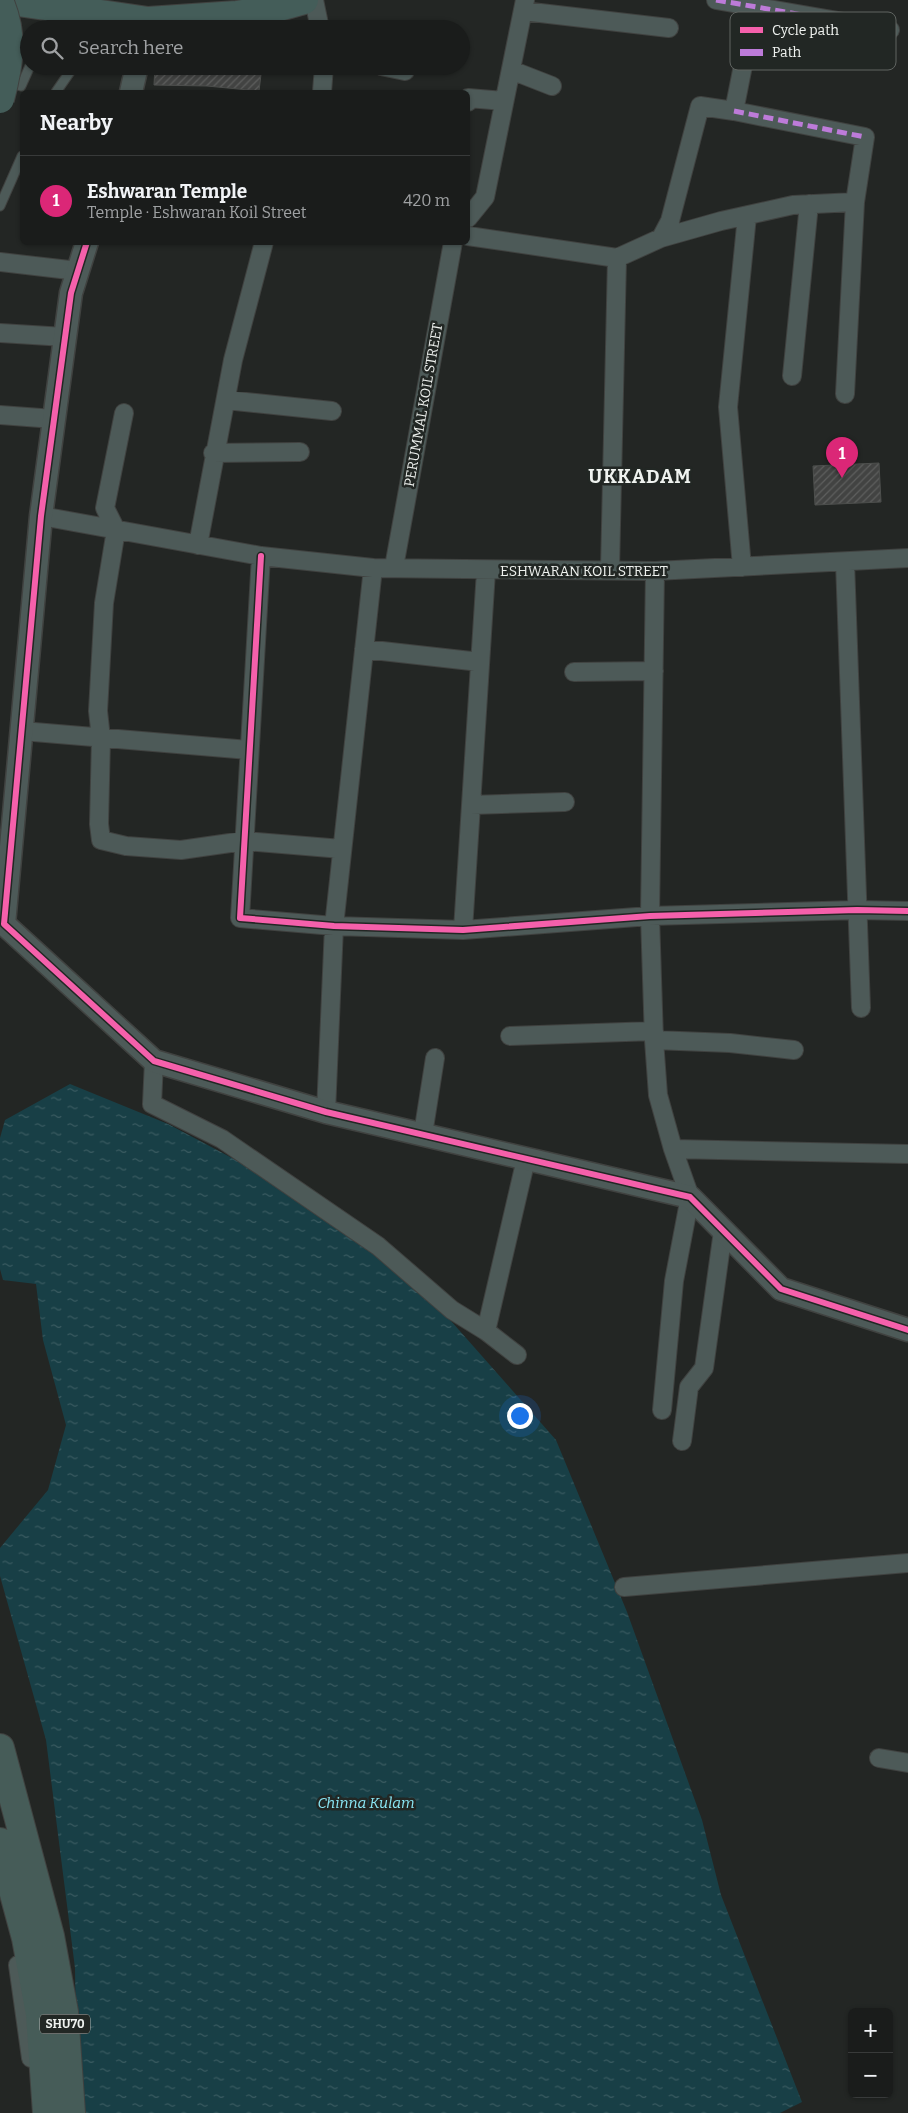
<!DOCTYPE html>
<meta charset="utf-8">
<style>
body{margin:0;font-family:Bitter,serif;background:#232524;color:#f1f3f6}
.controls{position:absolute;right:15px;bottom:15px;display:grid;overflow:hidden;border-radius:8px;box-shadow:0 1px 4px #0004}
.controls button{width:45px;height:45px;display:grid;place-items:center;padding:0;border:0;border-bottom:1px solid #383a3a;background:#1a1c1b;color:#f1f3f6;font:25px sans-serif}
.you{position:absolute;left:519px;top:1415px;width:18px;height:18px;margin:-12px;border:4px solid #fff;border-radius:50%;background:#1a73e8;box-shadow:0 0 0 8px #1a73e833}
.badge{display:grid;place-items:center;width:32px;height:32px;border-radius:50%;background:#db2777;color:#fff;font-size:16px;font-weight:700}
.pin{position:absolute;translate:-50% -41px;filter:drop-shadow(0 1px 2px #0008)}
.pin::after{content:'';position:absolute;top:26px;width:18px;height:15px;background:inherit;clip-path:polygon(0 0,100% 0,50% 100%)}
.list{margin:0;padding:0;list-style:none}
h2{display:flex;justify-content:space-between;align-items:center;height:65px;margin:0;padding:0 20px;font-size:21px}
h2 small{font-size:16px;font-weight:400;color:#9fa1a3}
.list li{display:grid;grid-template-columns:32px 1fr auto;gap:15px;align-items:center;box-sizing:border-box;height:90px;padding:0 20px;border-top:1px solid #383a3a}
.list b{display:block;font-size:19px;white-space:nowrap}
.list p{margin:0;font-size:16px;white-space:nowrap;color:#9fa1a3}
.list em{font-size:16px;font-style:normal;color:#9fa1a3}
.icon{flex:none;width:28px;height:28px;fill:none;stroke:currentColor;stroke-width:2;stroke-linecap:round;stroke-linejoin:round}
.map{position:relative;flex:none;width:908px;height:2113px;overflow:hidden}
.search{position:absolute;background:#1a1c1b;box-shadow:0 1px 4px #0004;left:20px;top:20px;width:450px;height:55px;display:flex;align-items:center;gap:12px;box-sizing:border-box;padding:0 18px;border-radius:28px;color:#9fa1a3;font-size:19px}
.panel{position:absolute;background:#1a1c1b;box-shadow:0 1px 4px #0004;left:20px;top:90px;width:450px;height:155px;border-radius:8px}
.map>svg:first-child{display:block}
</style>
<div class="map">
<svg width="908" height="2113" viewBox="0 0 908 2113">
<defs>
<pattern id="water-ripples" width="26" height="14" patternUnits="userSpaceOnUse" patternTransform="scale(1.25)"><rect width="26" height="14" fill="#183f46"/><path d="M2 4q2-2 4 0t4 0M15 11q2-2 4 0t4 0" fill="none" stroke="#3a5b61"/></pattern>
<pattern id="building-hatch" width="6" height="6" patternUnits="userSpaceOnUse" patternTransform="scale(1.25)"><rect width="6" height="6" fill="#424342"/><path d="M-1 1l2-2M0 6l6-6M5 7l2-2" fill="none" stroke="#5e5f5e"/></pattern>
</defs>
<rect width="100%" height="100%" fill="#232624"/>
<!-- water -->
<path fill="url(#water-ripples)" d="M70,1084L168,1124L302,1195L436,1304L556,1440L627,1612L702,1820L721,1895L802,2102L780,2113H77L75,1968L46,1740L0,1576V1548L48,1490L66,1425L43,1340L36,1284L3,1280L0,1269V1138L5,1120Z"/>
<!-- building -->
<path fill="url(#building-hatch)" stroke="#4d4f4d" d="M155,66H262L259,91L207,86L154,85Z
M879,463L881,502L815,505L813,466Z"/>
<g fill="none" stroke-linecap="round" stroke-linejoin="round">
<defs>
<path id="service" d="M48,29L52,10
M8,82L21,86L30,66
M56,92L74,66
M0,206L22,156"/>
<path id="minor" d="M314,0L320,29
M716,0L890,30
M523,11L669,28
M381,66L405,71
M511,70L552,86
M322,92L324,66
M468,102V98L504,101
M734,111L865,137L855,202L845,394
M468,218L485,197L525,0
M468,236L617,258L661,238L721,221L793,205L855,202
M661,238L670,221L700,106L734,111L756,0
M0,262L78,271
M0,333L65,337
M792,376L809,204
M226,400L332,411
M124,413L105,508L116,530L104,603L98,711L101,738L99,824L101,840L126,846L181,850L244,841L342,849
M0,415L54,419
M213,453L300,452
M41,516L261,556L373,568L655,571L908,558
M198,545L233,360L264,242
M261,556L240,918L334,926L463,930L650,916L857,910L908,911
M845,562L861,1008
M394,567L453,242
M742,567L728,407L747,216
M610,570L617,258
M655,571L650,916L654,1040L658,1095L673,1149L690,1197L674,1281L662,1410
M364,649L480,662
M574,672L654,671
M22,731L249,750
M471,805L565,802
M463,930L486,571
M510,1036L654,1031
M654,1040L730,1043L794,1050
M154,1061L152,1104L222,1139L378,1246L452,1310L486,1331L517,1355
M326,1112L334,926L373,568
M423,1134L435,1058
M673,1149L908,1154
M486,1331L526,1159
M682,1441L689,1387L704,1368L723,1231
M624,1587L908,1563
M879,1758L908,1763
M18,1965L31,2058"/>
<path id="tertiary" d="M131,92L137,66
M87,242L71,293L41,516L4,924L154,1061L326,1112L690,1197L781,1289L908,1330"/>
<path id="primary" d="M0,1748L50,1936L64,2012L71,2113
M0,1842L26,1938L40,2014L47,2113"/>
<path id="trunk" d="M0,2L11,1L148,21L237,15L272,9L304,0"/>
</defs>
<!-- service casing -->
<use href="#service" stroke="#404240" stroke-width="11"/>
<!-- minor casing -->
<use href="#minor" stroke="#404240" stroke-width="20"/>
<!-- tertiary casing -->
<use href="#tertiary" stroke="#404240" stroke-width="25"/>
<!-- primary casing -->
<use href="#primary" stroke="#404240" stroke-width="30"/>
<!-- trunk casing -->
<use href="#trunk" stroke="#404240" stroke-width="30"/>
<!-- service -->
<use href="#service" stroke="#4d5a58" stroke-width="9"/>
<!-- minor -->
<use href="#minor" stroke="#4d5a58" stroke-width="18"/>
<!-- tertiary -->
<use href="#tertiary" stroke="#4d5a58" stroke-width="22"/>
<!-- primary -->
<use href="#primary" stroke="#465c58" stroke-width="28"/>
<!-- trunk -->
<use href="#trunk" stroke="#445d59" stroke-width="28"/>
<defs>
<path id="trunk-bridge" d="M0,3C14,36 9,65 0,99"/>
</defs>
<!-- trunk-bridge casing -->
<use href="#trunk-bridge" stroke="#404240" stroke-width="30" stroke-linecap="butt"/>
<!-- trunk-bridge -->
<use href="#trunk-bridge" stroke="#445d59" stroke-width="28"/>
<!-- quiet -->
<path stroke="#bd7bd9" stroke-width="5" stroke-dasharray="10 5" stroke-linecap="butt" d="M716,0L890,30
M734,111L865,137"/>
<defs>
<path id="cycleway" d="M87,242L71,293L41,516L4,924L154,1061L326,1112L690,1197L781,1289L908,1330
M261,556L240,918L334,926L463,930L650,916L857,910L908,911"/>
</defs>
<!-- cycleway casing -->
<use href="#cycleway" stroke="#222724" stroke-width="9"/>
<!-- cycleway -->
<use href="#cycleway" stroke="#f560ab" stroke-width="6"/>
</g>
<g text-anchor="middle" stroke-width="5" stroke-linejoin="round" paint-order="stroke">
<!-- shield labels -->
<rect fill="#222724" stroke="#b2b5b2" stroke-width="1" x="40" y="2014.5" width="50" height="19" rx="4"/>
<g font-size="12" font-weight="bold" fill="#eff2ef">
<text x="65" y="2028">SHU70</text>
</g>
<!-- street labels -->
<g font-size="14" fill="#eff2ef" stroke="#222724">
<text transform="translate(423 405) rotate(-80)" y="5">PERUMMAL KOIL STREET</text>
<text x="584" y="576">ESHWARAN KOIL STREET</text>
</g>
<!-- water labels -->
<g font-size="15" font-style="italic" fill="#8ae7f5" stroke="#222724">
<text x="366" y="1808">Chinna Kulam</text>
</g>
<!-- district labels -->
<g font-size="19" font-weight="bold" letter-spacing="1" fill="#eff2ef" stroke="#222724">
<text x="640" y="483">UKKADAM</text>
</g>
</g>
<!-- legend -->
<rect x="730" y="12" width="166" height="58" rx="8" fill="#222724" stroke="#606461" stroke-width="1"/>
<rect x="740" y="27" width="23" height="6" fill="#f560ab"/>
<rect x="740" y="49" width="23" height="7" fill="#bd7bd9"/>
<g font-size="14" fill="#eff2ef">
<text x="772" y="35">Cycle path</text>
<text x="772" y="57">Path</text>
</g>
</svg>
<div class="controls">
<button>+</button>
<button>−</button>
</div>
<div class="you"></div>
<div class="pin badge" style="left:842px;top:478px">1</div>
<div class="search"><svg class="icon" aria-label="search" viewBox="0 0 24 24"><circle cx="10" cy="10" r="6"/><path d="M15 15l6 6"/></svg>Search here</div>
<section class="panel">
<h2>Nearby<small></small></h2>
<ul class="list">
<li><span class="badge">1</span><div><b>Eshwaran Temple</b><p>Temple · Eshwaran Koil Street</p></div><em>420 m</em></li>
</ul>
</section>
</div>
